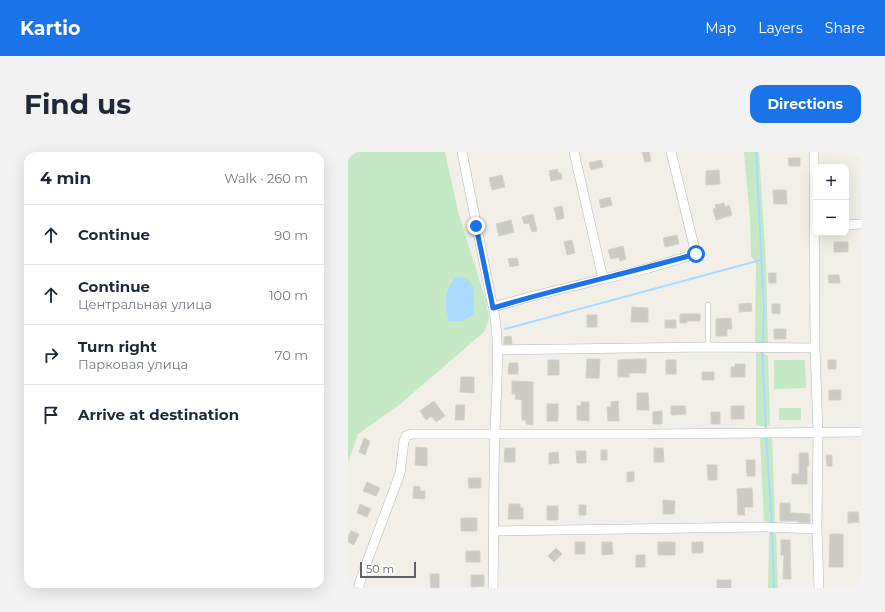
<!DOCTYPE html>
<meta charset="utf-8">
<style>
body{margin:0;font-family:Montserrat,sans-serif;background:#f2f2f3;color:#1f2937}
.controls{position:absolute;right:12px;top:12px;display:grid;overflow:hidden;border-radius:8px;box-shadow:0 4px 16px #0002}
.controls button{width:36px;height:36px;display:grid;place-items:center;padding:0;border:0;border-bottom:1px solid #e0e1e3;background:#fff;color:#1f2937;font:20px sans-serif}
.scale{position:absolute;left:12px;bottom:10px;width:56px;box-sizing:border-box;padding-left:4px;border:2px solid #5f6368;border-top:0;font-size:11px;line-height:14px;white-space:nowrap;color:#5f6368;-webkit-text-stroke:3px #fff;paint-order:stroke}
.stop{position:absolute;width:12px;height:12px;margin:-9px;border:3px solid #1a73e8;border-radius:50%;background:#fff}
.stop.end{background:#1a73e8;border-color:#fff;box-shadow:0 1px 4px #0008}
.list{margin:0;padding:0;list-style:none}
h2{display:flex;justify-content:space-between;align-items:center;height:52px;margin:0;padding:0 16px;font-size:17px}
h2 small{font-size:13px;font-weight:400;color:#747a83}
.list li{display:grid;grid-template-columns:26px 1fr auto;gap:12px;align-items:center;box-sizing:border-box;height:60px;padding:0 16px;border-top:1px solid #e0e1e3}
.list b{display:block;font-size:15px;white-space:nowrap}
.list p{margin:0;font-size:13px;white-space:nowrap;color:#747a83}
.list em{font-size:13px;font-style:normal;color:#747a83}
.icon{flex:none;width:22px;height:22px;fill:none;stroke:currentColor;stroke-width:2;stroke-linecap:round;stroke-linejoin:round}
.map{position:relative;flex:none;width:513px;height:436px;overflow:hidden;border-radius:12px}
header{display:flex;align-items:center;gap:24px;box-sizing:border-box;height:56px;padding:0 20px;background:#1a73e8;color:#fff}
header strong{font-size:19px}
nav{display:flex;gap:22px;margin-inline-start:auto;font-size:14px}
.intro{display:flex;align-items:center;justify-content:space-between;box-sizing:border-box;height:96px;padding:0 24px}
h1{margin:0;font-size:28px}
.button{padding:10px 18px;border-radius:12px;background:#1a73e8;color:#fff;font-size:14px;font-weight:700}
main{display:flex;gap:24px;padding:0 24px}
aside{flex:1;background:#fff;border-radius:12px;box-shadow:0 4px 16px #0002}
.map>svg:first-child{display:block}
</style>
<header>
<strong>Kartio</strong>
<nav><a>Map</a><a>Layers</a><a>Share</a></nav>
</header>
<div class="intro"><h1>Find us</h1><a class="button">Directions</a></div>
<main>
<aside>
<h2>4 min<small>Walk · 260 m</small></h2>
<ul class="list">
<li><svg class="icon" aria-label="ahead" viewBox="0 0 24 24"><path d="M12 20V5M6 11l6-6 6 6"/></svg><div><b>Continue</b></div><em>90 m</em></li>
<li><svg class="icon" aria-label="ahead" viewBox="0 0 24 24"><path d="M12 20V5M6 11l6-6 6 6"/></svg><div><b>Continue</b><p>Центральная улица</p></div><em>100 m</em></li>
<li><svg class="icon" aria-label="right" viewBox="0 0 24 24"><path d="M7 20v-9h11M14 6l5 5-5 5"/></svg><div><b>Turn right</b><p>Парковая улица</p></div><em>70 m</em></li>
<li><svg class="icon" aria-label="arrive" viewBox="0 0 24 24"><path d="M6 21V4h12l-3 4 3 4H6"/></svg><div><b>Arrive at destination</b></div></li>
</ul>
</aside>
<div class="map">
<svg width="513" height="436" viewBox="0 0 513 436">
<rect width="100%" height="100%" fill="#f1efe8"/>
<!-- green -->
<path fill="#c5e8c5" d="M0,0H97L111,63L138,149L141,167L136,180L51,253L10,282L0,311Z
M396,0H411L418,112L420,191H407L408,112L403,104L402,65Z
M414,200L420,204L422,272L417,275L408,273V201Z
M426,208H457L458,236L426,237Z
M431,256H453V268H431Z
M413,286H424L427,371L416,369L412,288Z
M421,381H428L430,436H420Z"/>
<!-- water -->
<path fill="#aadaff" d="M110,125C115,126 122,127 124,133C127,137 126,157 125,163L114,169H101C100,164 98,158 98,153C98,144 101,128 110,125Z"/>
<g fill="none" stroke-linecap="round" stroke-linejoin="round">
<!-- stream -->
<path stroke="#aadaff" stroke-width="2" d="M408,0L416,156L415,193
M157,177L413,108
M414,199L418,278
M418,283L424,372
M424,379L426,436"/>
</g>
<!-- building -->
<path fill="#cccac5" stroke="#d6d1c6" d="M294,0H301L303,9L297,10Z
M440,6H452V14H441Z
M253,8L255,15L243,18L241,11Z
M210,17V21H213L214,27L203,29L201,19Z
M371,18L372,32L358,33V19Z
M154,23L157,35L144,38L141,26Z
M425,38H438L439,52H426Z
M262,45L264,53L253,56L251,48Z
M376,51L377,55L381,53L384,63L368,68L365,57L368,56L367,53Z
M214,54L216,66L209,68L206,56Z
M185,62L189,79L184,80L181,71L176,72L174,65Z
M163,68L166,80L151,84L148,72Z
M329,83L331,92L317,95L315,86Z
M224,88L227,101L219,103L216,90Z
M486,90H500V100H486Z
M275,94L278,107L272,109L271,105L263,107L260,98Z
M169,106L171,113L162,115L160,107Z
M420,121H428V131H421Z
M480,123H491L492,131H481Z
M403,151L404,159L391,160V152Z
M424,152H432V162L424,161Z
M284,155L300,156V170H283Z
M332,162H352V169H339V171H332Z
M239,163H249V175H239Z
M383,166L384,177H379V184H368V167Z
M317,168H328V176H317Z
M426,177H438V187H426Z
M163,184L164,192H156V185Z
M239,207H252L251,226H238Z
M289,207H298V221H281V225H270V208Z
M200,208H211V223H200Z
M318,208H328V222H318Z
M480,208H488V217H480Z
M161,211H170V222H160Z
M387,212H397V225H383V215H387Z
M354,220H366V228H354Z
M113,225H126V241L112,240Z
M164,229L185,230V273L178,272V268H174V248L167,247L168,242H164Z
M481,238H493V248H481Z
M289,241H300L301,258H289Z
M86,249L97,264L88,270L83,264L78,268L72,259Z
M270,249L271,269H260L259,255H263V250Z
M233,250H241V269L229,268V254H233Z
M199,252H210V269H199Z
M108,253H117L116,268H107Z
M323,254H337L338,262L323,263Z
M383,254H396V267H383Z
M314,259V272H305V260Z
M363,260H372V272H363Z
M16,286L22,289L17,303L11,300Z
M68,295L79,296V314L67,313Z
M157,296H167V310H156Z
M306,296H315L316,310H306Z
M253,298H259V308H253Z
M228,299H238V311H229Z
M210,300L211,311L201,312V301Z
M451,301H460L461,314H459V332H444V322H451Z
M478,303H484V314H479Z
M398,308H407V324H399Z
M359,313H369V328H360Z
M279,320H286V329L279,330Z
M120,326H133V336H121Z
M19,330L32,336L28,344L15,339Z
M66,334L72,335V339H77V347L65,346Z
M404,336L405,355H396L397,363H390L389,337Z
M315,348L327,349L326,362H315Z
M432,351H442V361L462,362V371L450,370V369H432Z
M12,352L23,357L19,365L9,361Z
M161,352H172V356H175V367H160Z
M231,353H238V363H231Z
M199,354H210V368H199Z
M500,360H510L511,370L500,371Z
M113,366H129V379H113Z
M3,379L11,382L6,393L0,390V385Z
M482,382H495V415H481Z
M433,388H442L443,427H435L436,403H433Z
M227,390H237V402H227Z
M254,390H264L265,402L254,403Z
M310,390H327V403H310Z
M344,390H355V401H344Z
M208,396L214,402L206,410L200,404Z
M118,399H132V410H118Z
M288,403H297V415H288Z
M82,422H91V436H83Z
M123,423H136V434L123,435Z
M369,428H383V436H369Z"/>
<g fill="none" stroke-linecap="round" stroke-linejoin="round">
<defs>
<path id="lane" d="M360,153V195"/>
<path id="street" d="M114,0L143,146C154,188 148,237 147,280C145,332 146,384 145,436
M466,0L467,196L470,280L469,377L471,436
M498,73L513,72
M255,127L301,116L348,102L323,0
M145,155L185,144L255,127L226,0
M150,198L360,195L467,196
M146,379L415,375L469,377
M11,436V433L17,415L47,335L52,321L56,289L58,284L64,282H301L513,280"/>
</defs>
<!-- lane casing -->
<use href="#lane" stroke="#b5b8bc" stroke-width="5.5"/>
<!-- street casing -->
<use href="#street" stroke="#b5b8bc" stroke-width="10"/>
<!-- lane -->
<use href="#lane" stroke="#fff" stroke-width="4.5"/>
<!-- street -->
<use href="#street" stroke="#fff" stroke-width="9"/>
</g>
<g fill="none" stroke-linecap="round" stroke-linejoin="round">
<!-- route -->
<path stroke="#1a73e8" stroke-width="5" d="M128,74L143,146L145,156C212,136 280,121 348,102"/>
</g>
</svg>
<div class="controls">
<button>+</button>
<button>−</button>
</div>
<div class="scale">50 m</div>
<div class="stop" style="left:348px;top:102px"></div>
<div class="stop end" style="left:128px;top:74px"></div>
</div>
</main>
